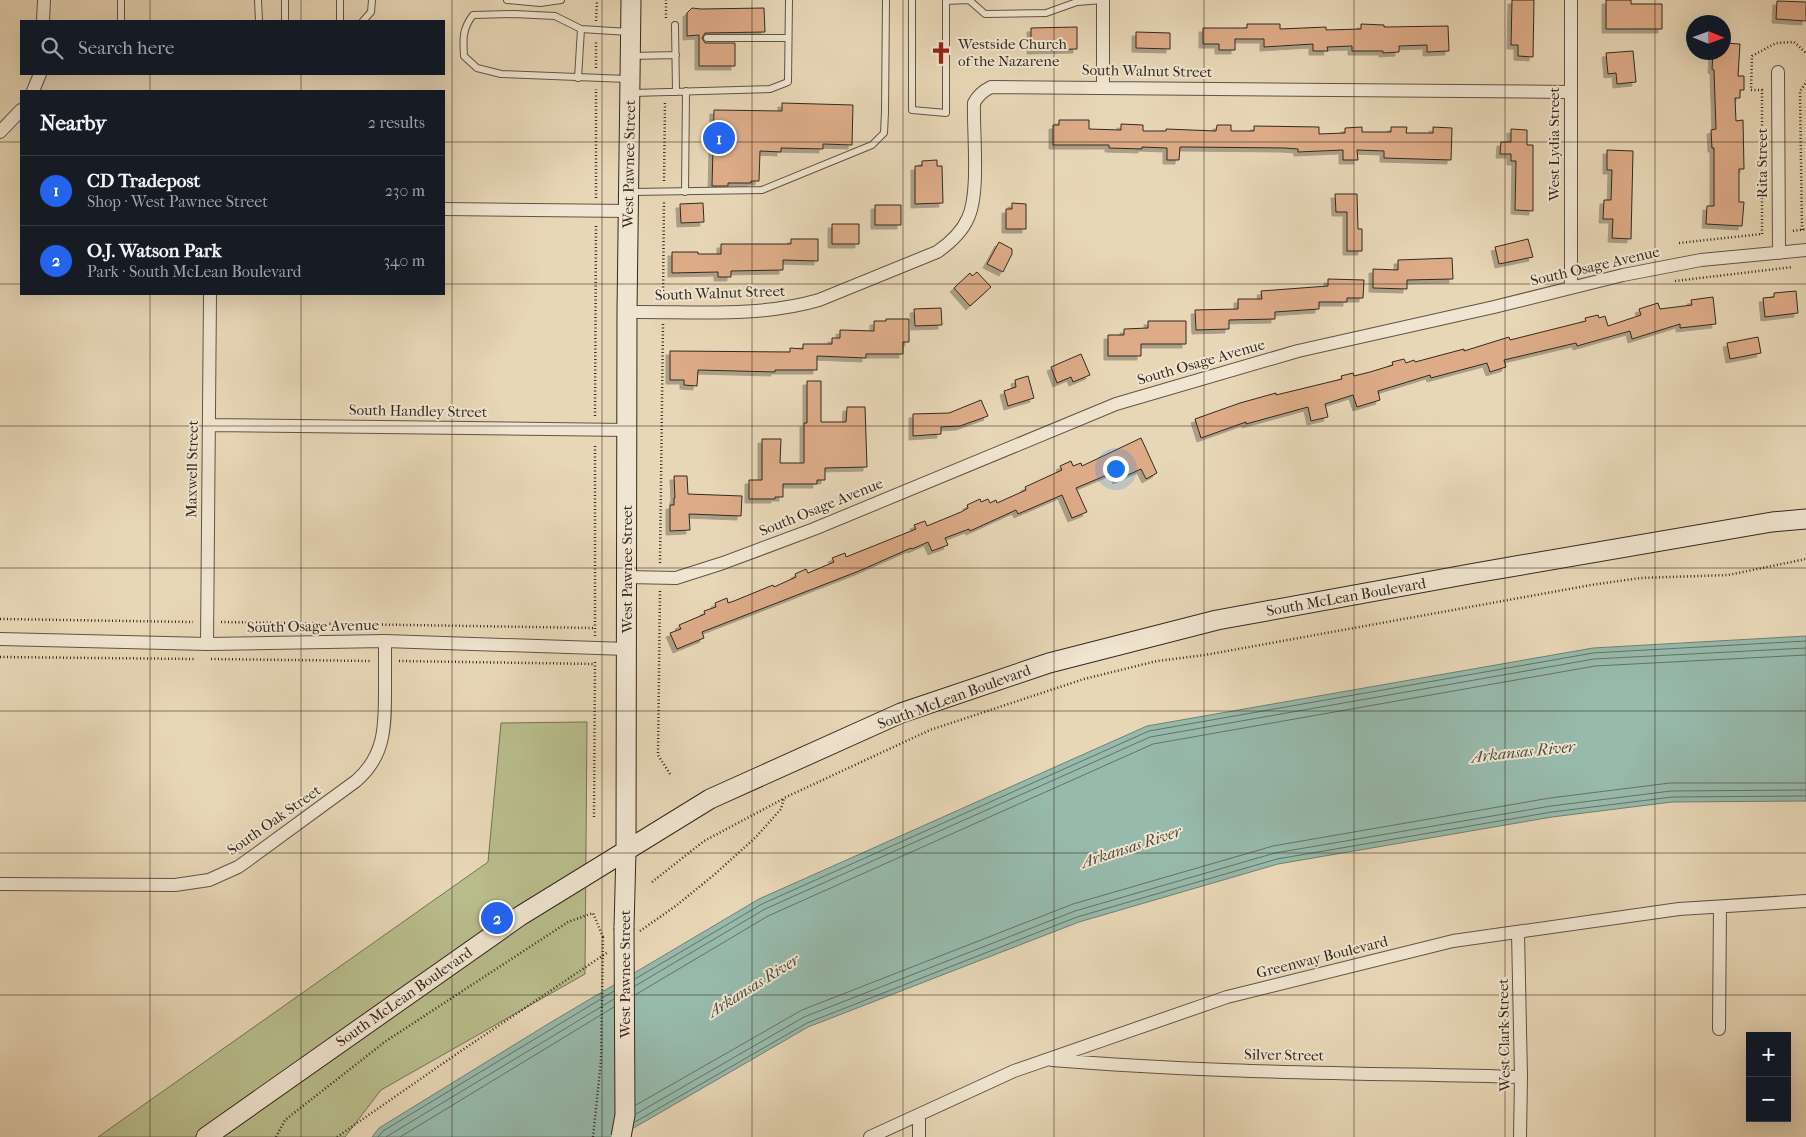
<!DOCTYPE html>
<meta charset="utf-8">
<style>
body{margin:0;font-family:"IM FELL French Canon",serif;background:#242831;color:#f1f3f6}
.controls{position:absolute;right:15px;bottom:15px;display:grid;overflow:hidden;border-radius:0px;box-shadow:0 5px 20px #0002}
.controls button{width:45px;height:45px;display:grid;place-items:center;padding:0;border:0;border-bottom:1px solid #363941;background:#171b24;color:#f1f3f6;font:25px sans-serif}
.compass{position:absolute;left:1686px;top:15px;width:45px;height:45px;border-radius:50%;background:#171b24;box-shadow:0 5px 20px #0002;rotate:91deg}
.you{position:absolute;left:1115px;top:468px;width:18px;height:18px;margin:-12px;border:4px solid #fff;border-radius:50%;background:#1a73e8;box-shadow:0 0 0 8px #1a73e833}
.badge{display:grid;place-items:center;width:32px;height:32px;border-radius:50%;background:#2563eb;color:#fff;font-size:16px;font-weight:700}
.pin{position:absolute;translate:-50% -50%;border:2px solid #fff;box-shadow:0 1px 5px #0006}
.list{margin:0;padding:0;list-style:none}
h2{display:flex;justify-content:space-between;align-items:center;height:65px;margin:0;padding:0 20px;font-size:21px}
h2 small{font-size:16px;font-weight:400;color:#9ea1a6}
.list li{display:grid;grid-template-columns:32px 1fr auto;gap:15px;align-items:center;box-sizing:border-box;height:70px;padding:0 20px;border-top:1px solid #363941}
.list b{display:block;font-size:19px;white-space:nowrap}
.list p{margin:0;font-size:16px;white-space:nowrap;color:#9ea1a6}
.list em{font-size:16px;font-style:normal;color:#9ea1a6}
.icon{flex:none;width:28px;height:28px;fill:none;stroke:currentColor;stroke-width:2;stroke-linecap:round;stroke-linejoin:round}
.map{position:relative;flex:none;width:1806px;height:1137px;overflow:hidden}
.search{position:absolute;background:#171b24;box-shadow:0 5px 20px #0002;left:20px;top:20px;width:425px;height:55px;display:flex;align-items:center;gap:12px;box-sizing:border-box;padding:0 18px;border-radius:0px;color:#9ea1a6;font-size:19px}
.panel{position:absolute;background:#171b24;box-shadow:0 5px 20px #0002;left:20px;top:90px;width:425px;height:205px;border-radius:0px}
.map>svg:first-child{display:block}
</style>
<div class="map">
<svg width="1806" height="1137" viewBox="0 0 1806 1137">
<defs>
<filter id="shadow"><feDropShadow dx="-4" dy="4" stdDeviation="0" flood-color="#0004"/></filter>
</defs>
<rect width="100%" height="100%" fill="#e8d7b7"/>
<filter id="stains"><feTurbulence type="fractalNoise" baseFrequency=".004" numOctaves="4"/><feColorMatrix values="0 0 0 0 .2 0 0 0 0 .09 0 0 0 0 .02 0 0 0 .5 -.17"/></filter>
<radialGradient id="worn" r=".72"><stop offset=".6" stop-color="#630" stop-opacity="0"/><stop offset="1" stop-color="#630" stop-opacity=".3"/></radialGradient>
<!-- green -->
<path fill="#b9bd8c" stroke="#767356" d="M587,722L585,974L381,1090L345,1137H98L488,862L501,723Z"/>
<!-- water -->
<path fill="#97baac" stroke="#6f8074" d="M1806,636V801L1672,802L1552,817L1278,864L1079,922L808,1027L618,1137H372L379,1128L548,1024L759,899L1147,726L1593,648Z"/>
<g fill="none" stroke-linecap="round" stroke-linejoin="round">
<!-- shore -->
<path stroke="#657266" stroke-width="1" d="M635,979L762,904L1149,731L1593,653L1806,641
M635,986L765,909L1150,737L1594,659L1806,648
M635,995L768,916L1153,744L1595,666L1806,655
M636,1105L802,1010L1073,904L1273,846L1550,798L1670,783H1806
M636,1114L804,1017L1075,911L1275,853L1551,806L1671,791L1806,790
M635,1122L807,1023L1077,917L1277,859L1552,812L1672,797L1806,796
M378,1137L383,1131L614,991
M386,1137L614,999
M400,1137L614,1007"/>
</g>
<!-- building -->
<path fill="#ddab88" stroke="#33291f" filter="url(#shadow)" d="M1512,0H1534L1533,57L1518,56V45H1511Z
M1606,0H1631V4H1662V29H1606Z
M1777,1L1806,2V21L1776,19Z
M692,8L701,9L764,8L765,32L705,33L702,38L705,43H735V66H699V35L687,36V13Z
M1247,24H1280V29L1326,27V30L1361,29V24L1384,25V27L1448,26L1449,51L1427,52V45L1399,46V52L1383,53V51H1352V46L1327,47L1328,51H1313V44L1264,47V39H1235V50H1219V44H1203V28H1247Z
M1077,27V49L1031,50V28Z
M1136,32L1170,33V49L1136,48Z
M1724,43L1740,44L1738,76H1744V90H1740V98H1735L1736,121L1743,120L1744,169H1739V202H1744L1742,226L1706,224L1707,206H1714V148H1712L1711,130L1716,129L1714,70L1712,69L1713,52H1724Z
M1633,51L1636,82L1617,84L1616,73L1608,74L1606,53Z
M782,103L853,105L852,145L823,144V149L781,148V152L760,151L759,181H751V183H728V186H712L714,110L782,111Z
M1059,120H1089V129L1121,130V124L1143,125V131H1166V129L1216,131L1217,125H1231V131H1254V126L1319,127V134L1345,133V128L1362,127V132H1391V127H1407L1406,133H1433V127L1452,128L1451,160L1384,158V151L1357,150L1358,160H1343V150L1298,152V149L1285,148L1186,147H1180L1179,160H1167V148L1142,147V149L1109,148V145H1053V125H1059Z
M1511,129L1527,130V145H1533V211L1515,210L1516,161H1511V154H1500L1501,142H1511Z
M1607,150L1633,151L1631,239L1612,238L1613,219H1603L1604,200H1611L1612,170H1607Z
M937,160V166H942L943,203L915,204V166H922V161Z
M1335,194H1357L1358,229H1362V251H1347V212H1336Z
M703,203L704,222L681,223L680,204Z
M1012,203L1026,204V229H1006V209H1012Z
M875,205H901V225H875Z
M832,224H859V244H832Z
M791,239H818V261L783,260V270L731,271V277H718V272L672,273V252H698V254H721V244H791Z
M1528,239L1533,257L1499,264L1495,247Z
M999,242L1012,249V254L1003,272L987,264Z
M1452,258L1453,279L1407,280V289L1373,288V269L1398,270V260Z
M977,272L991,287L970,306L954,288L970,273L972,276Z
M1328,279L1364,280L1363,298H1347V302H1319V309L1275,312V319L1229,320V329L1196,330L1195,310L1238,309V299H1262L1261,291L1328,286Z
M1796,291L1798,313L1765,317L1763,298L1774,297V293Z
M1713,297L1716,324L1680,328V324L1632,339L1630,331L1577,346L1576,343L1504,360L1506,367L1490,372L1487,363L1431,378L1430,375L1378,391L1380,400L1357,407L1353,395L1325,404L1328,417L1311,421L1308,407L1246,424V422L1201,438L1195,419L1240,403L1276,393V395L1342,379L1341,376L1353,373L1354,376L1370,372L1393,365L1392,362L1404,359L1406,363L1414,360L1415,362L1464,349V351L1509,337L1510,340L1586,321L1585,318L1598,315L1599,318L1605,316L1608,326L1641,315L1639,309L1658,303L1660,309L1692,305L1691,300Z
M941,308L942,325L915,326L914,309Z
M886,319H909V342H903V354H866V358L817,356V370H775V372L698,370L697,386L684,385V380H670V351L790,352V348L803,349V344H832V338H840V330L874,331V321H886Z
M1148,321H1186V344H1141V356H1108V335H1124V329L1148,328Z
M1758,337L1761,353L1730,359L1727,343Z
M1081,354L1090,375L1073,382L1071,377L1057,383L1051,367Z
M1028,376L1034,398L1008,406L1004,391L1016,387L1015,380Z
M807,381H821V422H846L847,407H865L867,467L825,468V480H817V484H783V497H775V499H749V480H762V439H781L780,463H804V423H807Z
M981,400L988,416L960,426L941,427V434L913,436V414L949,413Z
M1141,438L1157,473L1146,479L1141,469L1117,480L1114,472L1076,488L1087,512L1072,518L1062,495L1018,514L1016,510L970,531L969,529L945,538L948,545L932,551L928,542L912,549L911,548L859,571L702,632L704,638L677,649L670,633L681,629L679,625L705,614L704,611L716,607L715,603L727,598L728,603L734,601L773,585L774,587L796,577L795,574L806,569L808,573L834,562L832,558L845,553L846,557L916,529L914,525L925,521L927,526L961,512L968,508L967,505L980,499L981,502L988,499L990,503L996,500L997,503L1026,490L1025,487L1062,470L1060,466L1071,461L1073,466L1081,463L1082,466Z
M674,476H687L688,494L742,496L741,516L689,514L690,530L670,531V505H674V498H675Z"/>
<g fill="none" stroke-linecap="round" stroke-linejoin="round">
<defs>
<path id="service" d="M258,0L259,21
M285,0V21
M507,0L540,3L561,0
M912,0V110L946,113V0
M946,1L969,0L985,14L1046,13L1077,2L1103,0
M121,21V0
M340,21V0
M363,21L371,12L372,0
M675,25L676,92
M707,38H788
M632,56L676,55
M578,78L581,29
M627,79L501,74L477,68L464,56C463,40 462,29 473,15L514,14L555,16L581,29L629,32
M633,93L770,89L788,82L789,0
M631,192L762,190L872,145L884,133L885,112L886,0
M685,192L686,91"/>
<path id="minor" d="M1571,0V288
M43,21L44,0
M1778,72L1779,253
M1103,87V0
M33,91L40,74
M0,132L21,110
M444,209L629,211
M627,312C691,311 757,318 819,300L937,252C950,243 962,232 968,218C980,193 973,133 974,103C978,95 983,91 991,87L1570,92
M209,425L627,430
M627,577L676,578L723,563L814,529L1116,404L1298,351L1494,307L1623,275L1701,260L1806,250
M0,639L207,644L385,641L627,649
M207,644L210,294
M0,884L175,885L209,880L238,867L248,860L356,781C385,756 385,727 385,692C385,675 385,658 385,641
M1518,932L1521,1077L1520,1137
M1719,1029L1720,907
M1052,1060C1208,1073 1365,1073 1521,1077
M870,1137L1014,1071L1227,997L1453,941L1679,909L1806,901
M919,1137V1115"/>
<path id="secondary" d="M624,928L626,851L627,312L631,0
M206,1137L520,916L710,799L901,713L1049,663L1217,620L1475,573L1772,522L1806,519"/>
</defs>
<!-- service casing -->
<use href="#service" stroke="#605445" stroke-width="8"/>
<!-- minor casing -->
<use href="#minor" stroke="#605445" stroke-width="14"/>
<!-- secondary casing -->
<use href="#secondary" stroke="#33291f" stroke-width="21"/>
<!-- path -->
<path stroke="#33291f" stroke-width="2.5" stroke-dasharray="1 2.5" stroke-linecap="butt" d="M666,18V0
M596,21L597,0
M596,68V41
M664,181L665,101
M596,198V89
M1802,230L1800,91L1806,83
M1793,231L1806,229
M1762,234V90H1751L1752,56L1776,43L1794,42L1806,53
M1679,243L1762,234
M1675,281L1793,267
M663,298L664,201
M595,416L596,224
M660,563L663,324
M660,591L658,755L670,774
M0,619L193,622
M221,622L595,628
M595,636V444
M0,657L196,659
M211,659L371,661
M399,661L595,664
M594,817L595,661
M652,882L704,841L783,799
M640,931L677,905L715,874L756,837L781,809L784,798L930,730L1084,679L1157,661L1205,655L1591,585L1640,578L1728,575L1806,559
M276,1137L285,1120L386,1041L568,922L593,913L603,937
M337,1137L455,1055L608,952"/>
<!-- service -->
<use href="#service" stroke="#f0e5d0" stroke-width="6"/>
<!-- minor -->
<use href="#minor" stroke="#f0e5d0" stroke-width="12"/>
<!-- secondary -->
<use href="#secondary" stroke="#f0e5d0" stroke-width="19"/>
<defs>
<path id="secondary-bridge" d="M621,1137L625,1115L624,928"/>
</defs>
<!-- secondary-bridge casing -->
<use href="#secondary-bridge" stroke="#33291f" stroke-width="21" stroke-linecap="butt"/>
<!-- path-bridge -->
<path stroke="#33291f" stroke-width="2.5" stroke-dasharray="1 2.5" stroke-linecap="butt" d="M593,1137L601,1061L603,937"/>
<!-- secondary-bridge -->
<use href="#secondary-bridge" stroke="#f0e5d0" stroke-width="19"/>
</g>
<!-- grid -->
<path fill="none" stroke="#33291f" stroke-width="1" stroke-opacity="0.55" d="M150,0V21M301,0V21M452,0V1137M602,0V1137M752,0V1137M903,0V1137M1054,0V1137M1204,0V1137M1354,0V1137M1505,0V1137M1655,0V1137M150,74V91M301,74V91M0,142H21M444,142H1806M0,284H21M444,284H1806M150,294V1137M301,294V1137M0,426H1806M0,568H1806M0,711H1806M0,853H1806M0,995H1806"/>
<!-- icons -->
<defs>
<symbol id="church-bare" viewBox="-9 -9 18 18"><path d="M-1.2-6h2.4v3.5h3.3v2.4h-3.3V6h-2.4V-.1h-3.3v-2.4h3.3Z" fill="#8f2418" stroke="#f0e5d0" stroke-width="2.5" paint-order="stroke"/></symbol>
</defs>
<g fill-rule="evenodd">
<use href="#church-bare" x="925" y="37" width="32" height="32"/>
</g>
<g text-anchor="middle" stroke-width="4" stroke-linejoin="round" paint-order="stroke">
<!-- poi labels -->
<g font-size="15" fill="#33291f" stroke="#f0e5d0" text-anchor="start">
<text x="958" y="49">Westside Church<tspan x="958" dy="17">of the Nazarene</tspan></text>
</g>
<!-- street labels -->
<g font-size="15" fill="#33291f" stroke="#f0e5d0">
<text transform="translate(1147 71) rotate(1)" y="5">South Walnut Street</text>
<text transform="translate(1554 144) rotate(-90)" y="5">West Lydia Street</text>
<text transform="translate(1762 163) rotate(-90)" y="5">Rita Street</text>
<text transform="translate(629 164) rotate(-89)" y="5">West Pawnee Street</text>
<text transform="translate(1595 266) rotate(-13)" y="5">South Osage Avenue</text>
<text transform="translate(720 293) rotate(-2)" y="5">South Walnut Street</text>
<text transform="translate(1201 362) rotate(-16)" y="5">South Osage Avenue</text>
<text transform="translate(418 411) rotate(1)" y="5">South Handley Street</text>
<text transform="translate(192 469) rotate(-89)" y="5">Maxwell Street</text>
<text transform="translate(821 507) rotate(-22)" y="5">South Osage Avenue</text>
<text transform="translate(627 569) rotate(-90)" y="5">West Pawnee Street</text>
<text transform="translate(1346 597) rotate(-10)" y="5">South McLean Boulevard</text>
<text transform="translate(313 626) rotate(-1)" y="5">South Osage Avenue</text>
<text transform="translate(954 697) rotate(-20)" y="5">South McLean Boulevard</text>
<text transform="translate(274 820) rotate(-35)" y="5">South Oak Street</text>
<text transform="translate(1322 957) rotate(-14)" y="5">Greenway Boulevard</text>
<text transform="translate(625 974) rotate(-90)" y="5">West Pawnee Street</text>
<text transform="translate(404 997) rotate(-35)" y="5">South McLean Boulevard</text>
<text transform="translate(1504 1035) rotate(-91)" y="5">West Clark Street</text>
<text transform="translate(1284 1055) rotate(1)" y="5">Silver Street</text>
</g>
<!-- water labels -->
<g font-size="16" font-style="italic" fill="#4c4d42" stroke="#f0e5d0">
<text transform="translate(1523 751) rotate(-6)" y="6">Arkansas River</text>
<text transform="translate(1131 846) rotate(-18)" y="6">Arkansas River</text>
<text transform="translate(753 985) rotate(-32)" y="6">Arkansas River</text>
</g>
</g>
<rect width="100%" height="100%" filter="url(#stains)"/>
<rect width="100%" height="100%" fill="url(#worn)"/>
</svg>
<div class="controls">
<button>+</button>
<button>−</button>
</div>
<svg class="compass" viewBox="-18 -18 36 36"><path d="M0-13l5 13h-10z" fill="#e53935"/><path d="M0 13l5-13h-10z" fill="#9ea1a6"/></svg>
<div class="you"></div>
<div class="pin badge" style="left:719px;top:138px">1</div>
<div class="pin badge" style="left:497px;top:918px">2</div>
<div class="search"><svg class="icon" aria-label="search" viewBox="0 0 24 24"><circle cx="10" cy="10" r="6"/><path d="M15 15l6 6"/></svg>Search here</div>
<section class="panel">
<h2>Nearby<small>2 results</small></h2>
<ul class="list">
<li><span class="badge">1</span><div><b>CD Tradepost</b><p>Shop · West Pawnee Street</p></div><em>230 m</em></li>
<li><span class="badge">2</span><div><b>O.J. Watson Park</b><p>Park · South McLean Boulevard</p></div><em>340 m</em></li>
</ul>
</section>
</div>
